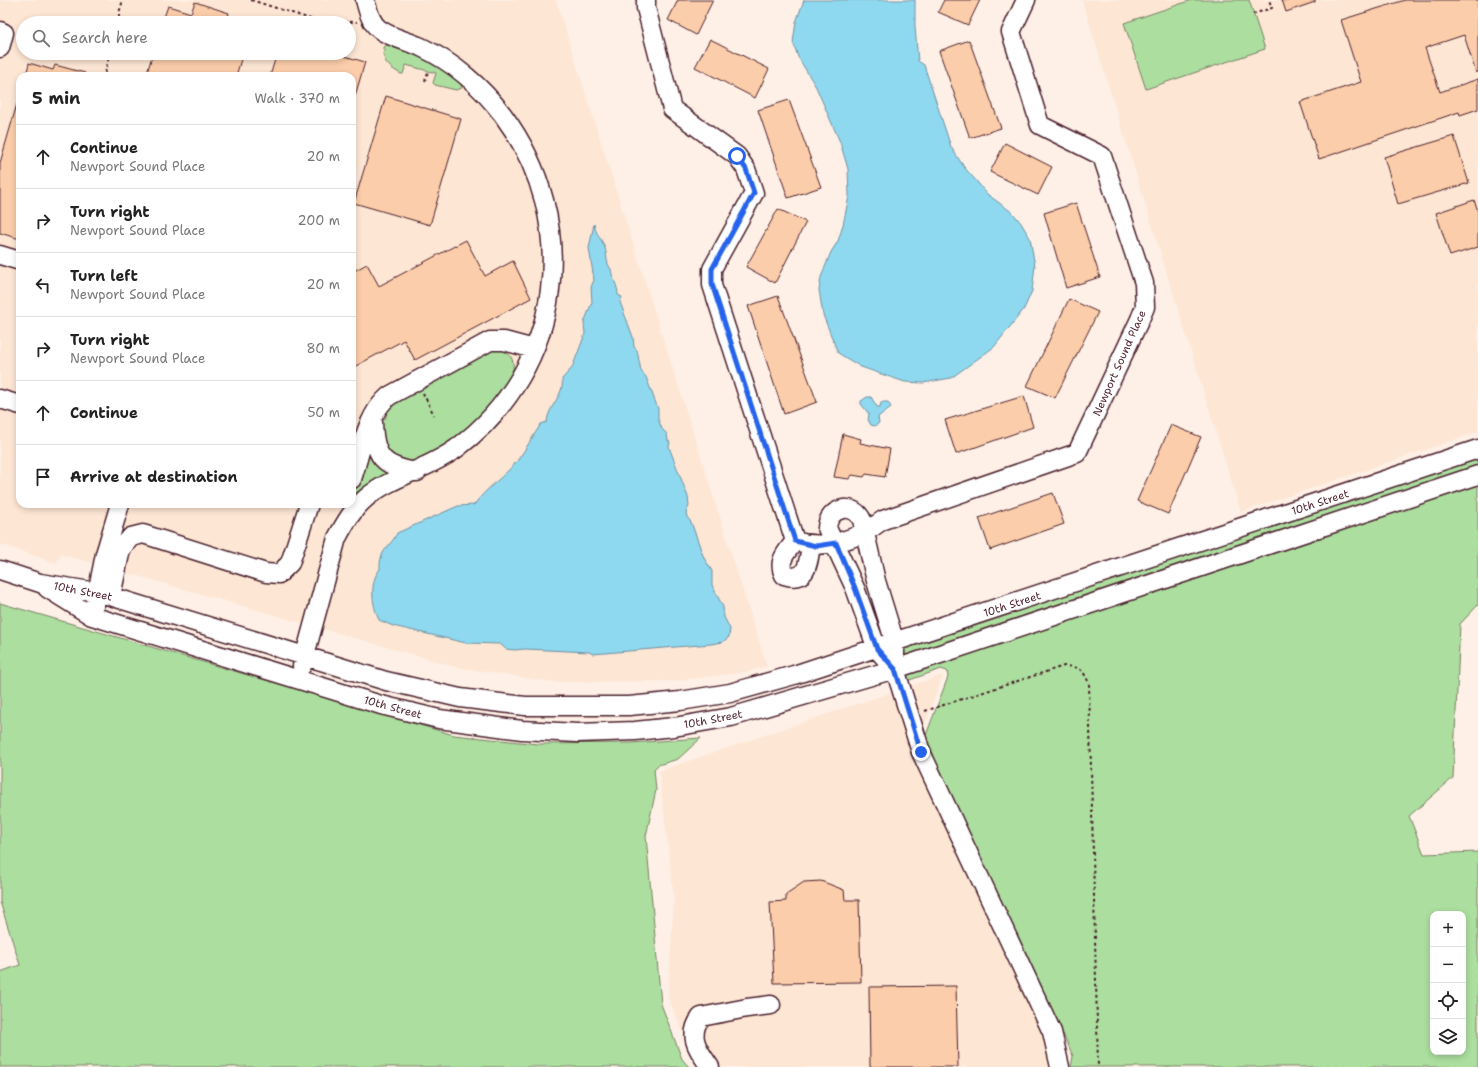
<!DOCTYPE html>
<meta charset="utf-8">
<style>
body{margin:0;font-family:"Shantell Sans",sans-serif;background:#f6f6f6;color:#222}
.controls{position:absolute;right:12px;bottom:12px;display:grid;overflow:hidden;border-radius:8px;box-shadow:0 2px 6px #0003}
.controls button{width:36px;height:36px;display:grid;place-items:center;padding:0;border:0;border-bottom:1px solid #e0e0e0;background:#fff;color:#222;font:20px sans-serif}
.stop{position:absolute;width:12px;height:12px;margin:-9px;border:3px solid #2563eb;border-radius:50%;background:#fff}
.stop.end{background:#2563eb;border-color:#fff;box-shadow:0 1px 4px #0008}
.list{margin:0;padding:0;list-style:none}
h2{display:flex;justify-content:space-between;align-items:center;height:52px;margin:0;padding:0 16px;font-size:17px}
h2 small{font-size:13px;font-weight:400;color:#767676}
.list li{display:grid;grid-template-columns:26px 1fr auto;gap:12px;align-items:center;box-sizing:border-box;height:64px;padding:0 16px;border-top:1px solid #e0e0e0}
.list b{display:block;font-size:15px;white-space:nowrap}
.list p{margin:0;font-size:13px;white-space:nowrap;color:#767676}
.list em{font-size:13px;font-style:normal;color:#767676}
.icon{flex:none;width:22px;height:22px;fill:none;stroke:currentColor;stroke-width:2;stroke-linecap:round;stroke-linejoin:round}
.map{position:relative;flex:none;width:1478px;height:1067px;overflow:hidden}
.search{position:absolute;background:#fff;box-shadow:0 2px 6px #0003;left:16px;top:16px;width:340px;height:44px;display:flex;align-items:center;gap:10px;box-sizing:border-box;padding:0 14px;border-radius:22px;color:#767676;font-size:15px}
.panel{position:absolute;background:#fff;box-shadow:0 2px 6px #0003;left:16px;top:72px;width:340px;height:436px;border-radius:12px}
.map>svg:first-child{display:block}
</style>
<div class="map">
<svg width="1478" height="1067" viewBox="0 0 1478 1067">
<rect width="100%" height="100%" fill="#fef0e6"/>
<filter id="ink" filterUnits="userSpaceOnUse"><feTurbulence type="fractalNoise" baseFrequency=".025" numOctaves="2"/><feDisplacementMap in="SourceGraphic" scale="8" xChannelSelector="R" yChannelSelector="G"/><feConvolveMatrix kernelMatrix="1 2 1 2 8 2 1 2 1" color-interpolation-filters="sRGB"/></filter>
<g filter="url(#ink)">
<!-- built -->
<path fill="#fde6d4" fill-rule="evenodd" d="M0,0H556L767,666L746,672L674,681L552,682L456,667L61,554L56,563L0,544ZM23,23H349V53H23ZM20,76H352V504H20Z
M1082,0H1478V432L1241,512Z
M943,675L918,743L1060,1067H698L668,997L674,898L659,771Z"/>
<!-- green -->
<path fill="#abde9f" stroke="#7a7e65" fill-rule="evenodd" d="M1192,0H1249L1265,49L1146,89L1124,23Z
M389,44L396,45L433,63L460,82L462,88L456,90L435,85L433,83L436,73L406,65L403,74H401C392,69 384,64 383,53L386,50L383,49V47Z
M491,349C500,349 508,350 512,359C523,380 466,431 450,443C439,451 424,459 412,464C407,465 399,463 394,462L378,435L382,420L386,418V412L397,400Z
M366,446L392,472L353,497L352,493Z
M1478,457V468L901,659V648Z
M1478,483V605L1460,624L1453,778L1409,816L1424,854L1478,852V1067H1071L1073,1056L1052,1009L1031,972L923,743L948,677L947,671L941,669L901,683V676ZM1433,914H1463V1052H1433Z
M0,603L454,735L538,744L631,743L701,738L678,759L658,765L654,769L656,790L646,836L661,1004L682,1059L689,1067H0V972L20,965L0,902Z"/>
<!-- water -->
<path fill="#8ed9ef" stroke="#738fa1" d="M804,0H915V27L918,61L924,65L951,147L964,167L978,183L987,194L1013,213L1021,223L1030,238L1035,266L1032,291L1024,309L994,347L951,378L923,383L905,382L884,375L861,367L838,353L823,315L819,290L821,277L831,252L838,241L843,225L849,196L848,169L840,142L816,87L798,57L793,42L796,22Z
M594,224C595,233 602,239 605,248C607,254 606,264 611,269C612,279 618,285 618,295L622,297L620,302L633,337L634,347L637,350L641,371L646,377L658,409V419L662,429L667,434L668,441L670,442L669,447L688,497L689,506L686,513L687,517L691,522L704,558L712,571V585L723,607L724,617L730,629L729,637L723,642L711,644L593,654L589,652L525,649L515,650L506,649L500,644L466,643L393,626L379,620C372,605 369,582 380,569C379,549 390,548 397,533L458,506L474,505C486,488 504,477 517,461C526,449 533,436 541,424L547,422C548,406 565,395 562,379L572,368L585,334L584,323L592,302L591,287L594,280L589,248Z
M867,397H871L877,407H880L881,402H888L891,407L878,417L879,423L875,426L871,425L868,420L869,414L861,404V401Z"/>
<!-- building -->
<path fill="#fbcdaa" stroke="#4a1f2b" d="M678,0H713L696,35L668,20Z
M944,0H980L968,25L938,12Z
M1282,0H1315V2L1286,12Z
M1405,0H1478V72L1476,73L1464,35L1425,48L1440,92L1478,79V109L1460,115L1459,112L1319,159L1300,102L1361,82L1341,20Z
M195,2L229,13L226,23H162L168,6L191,13Z
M710,39L769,69L755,98L695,67Z
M969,40L1001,128L970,138L939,51Z
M153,53H243L236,76H146Z
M277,53H342L341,55L365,62L355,96H352V76H270Z
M29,63L53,70L55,65L85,73V76H26Z
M386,96L461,119L430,225L354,203Z
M789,100L821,187L788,198L758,110Z
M17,104H20V239L0,233V163Z
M1454,136L1469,183L1398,204L1384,157Z
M1005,143L1052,167L1038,195L990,172Z
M1474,200L1478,211V247L1450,256L1436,213Z
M1076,203L1100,277L1066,288L1044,213Z
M778,209L806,222L775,283L746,267Z
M466,240L485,276L513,261L531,298L415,360L404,340L352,368V272L367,264L379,286Z
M778,296L817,402L784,414L748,306Z
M1069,299L1098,312L1055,398L1027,386Z
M1024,396L1033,427L956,454L945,420Z
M1171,425L1201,437L1168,514L1137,501Z
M843,434L861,439L860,443L890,449L885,477L866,474L864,477L852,475L849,479L834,477Z
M1053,493L1064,524L990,550L979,518Z
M821,881L844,890L845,900H859L861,982L774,983L770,902L786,901V894L804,882Z
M956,986L958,1067H870L869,987Z"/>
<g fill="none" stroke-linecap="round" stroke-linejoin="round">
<defs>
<path id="minor" d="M646,0V8L672,109L737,156L746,169L754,193L712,269V285L795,541C826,551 858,539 883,520L1077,453L1140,319L1145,307L1144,283L1102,156L1040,125L1011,32L1026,0
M0,31L4,33L0,48
M0,255L20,261
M0,399L20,405
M373,422C374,456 382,467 417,472
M352,479C361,452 366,415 389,396L490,341H504L534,349
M795,541C786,553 777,561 784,575C808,583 808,563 811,545
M0,570L40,583L97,592L386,681L460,698L525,706H629L680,701L730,693L794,675L1478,449
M47,588L92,616L381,705L439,719L522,730L577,733L635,731L674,727L731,717L895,669L1478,475
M111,596L121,549L131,537L143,534L266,573L279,574L290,563L309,504
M95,604L105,554L120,504
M885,658L877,649L855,588L827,528C828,508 853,501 862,520L876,581L895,643V669L921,752L1052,1032L1060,1067
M302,666L337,538C345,523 353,509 366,498C392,476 429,469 457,448C564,368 582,222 503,115C482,87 453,62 421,47C408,41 391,38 379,29C370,22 368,10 365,0
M710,1067C698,1050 687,1036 701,1017L747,1008L771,1005"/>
</defs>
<!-- minor casing -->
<use href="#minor" stroke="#4a1f2b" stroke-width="21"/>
<!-- path -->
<path stroke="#4a1f2b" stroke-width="2" stroke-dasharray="3 3" stroke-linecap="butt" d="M251,0L317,21L357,22
M1253,14L1272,8L1269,0
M119,23V13L123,0
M105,73L110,53
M425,81L428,72
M423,393L434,415
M925,711L1064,666C1080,667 1082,668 1089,683L1098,1067"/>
<!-- minor -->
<use href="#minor" stroke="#fff" stroke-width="18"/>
</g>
</g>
<g fill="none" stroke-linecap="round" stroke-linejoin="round" filter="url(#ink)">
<!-- route -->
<path stroke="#2563eb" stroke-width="5" d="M737,156L746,169L754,193L712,269V284L795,541L816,546L836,543L855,588L877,649L895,669L921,752"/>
</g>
<g text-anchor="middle" stroke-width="4" stroke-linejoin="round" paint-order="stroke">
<!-- street labels -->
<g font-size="11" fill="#4a1f2b" stroke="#fff">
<text transform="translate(1119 363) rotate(-66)" y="4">Newport Sound Place</text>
<text transform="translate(1320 502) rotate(-18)" y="4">10th Street</text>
<text transform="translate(83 591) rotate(11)" y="4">10th Street</text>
<text transform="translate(1012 604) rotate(-18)" y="4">10th Street</text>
<text transform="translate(393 707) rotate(15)" y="4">10th Street</text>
<text transform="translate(713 719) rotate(-11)" y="4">10th Street</text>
</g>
</g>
</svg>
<div class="controls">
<button>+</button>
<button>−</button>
<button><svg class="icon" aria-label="locate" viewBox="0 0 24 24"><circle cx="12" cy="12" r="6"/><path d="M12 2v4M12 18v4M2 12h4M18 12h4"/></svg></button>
<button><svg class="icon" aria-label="layers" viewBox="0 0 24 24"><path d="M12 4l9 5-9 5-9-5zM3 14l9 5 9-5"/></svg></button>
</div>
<div class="stop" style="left:737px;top:156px"></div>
<div class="stop end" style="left:921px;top:752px"></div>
<div class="search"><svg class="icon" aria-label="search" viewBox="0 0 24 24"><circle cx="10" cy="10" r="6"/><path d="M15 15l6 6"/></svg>Search here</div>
<section class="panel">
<h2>5 min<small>Walk · 370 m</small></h2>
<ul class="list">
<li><svg class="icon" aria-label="ahead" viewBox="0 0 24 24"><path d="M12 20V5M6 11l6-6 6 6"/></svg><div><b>Continue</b><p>Newport Sound Place</p></div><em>20 m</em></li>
<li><svg class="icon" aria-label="right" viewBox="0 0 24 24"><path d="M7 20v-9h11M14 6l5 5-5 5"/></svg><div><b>Turn right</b><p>Newport Sound Place</p></div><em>200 m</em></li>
<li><svg class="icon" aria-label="left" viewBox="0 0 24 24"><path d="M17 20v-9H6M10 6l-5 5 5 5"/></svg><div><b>Turn left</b><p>Newport Sound Place</p></div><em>20 m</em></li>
<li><svg class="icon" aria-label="right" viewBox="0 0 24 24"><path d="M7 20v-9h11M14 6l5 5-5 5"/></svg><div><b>Turn right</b><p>Newport Sound Place</p></div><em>80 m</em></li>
<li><svg class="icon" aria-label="ahead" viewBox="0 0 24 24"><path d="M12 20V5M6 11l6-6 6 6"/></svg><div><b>Continue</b></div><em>50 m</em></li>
<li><svg class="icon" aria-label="arrive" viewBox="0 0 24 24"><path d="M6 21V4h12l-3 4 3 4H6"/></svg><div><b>Arrive at destination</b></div></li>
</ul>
</section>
</div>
